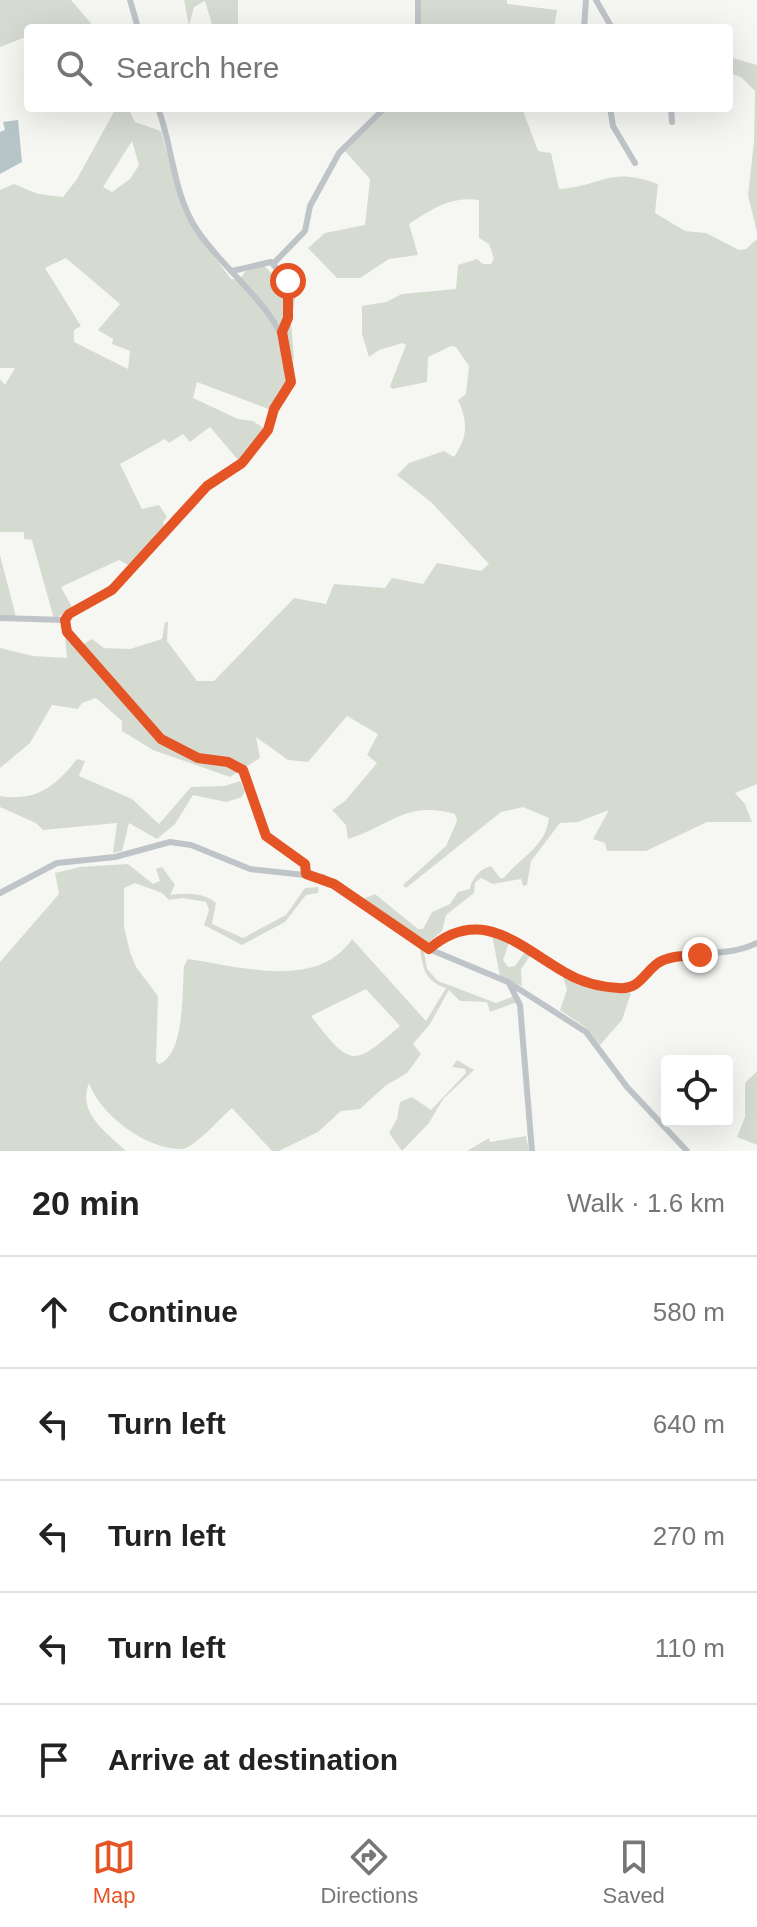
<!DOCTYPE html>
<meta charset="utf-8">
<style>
body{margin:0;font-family:Arial,sans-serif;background:#f6f6f6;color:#222}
.controls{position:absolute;right:24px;bottom:24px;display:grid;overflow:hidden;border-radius:8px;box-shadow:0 8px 32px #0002}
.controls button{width:72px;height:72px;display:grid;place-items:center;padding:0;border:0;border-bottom:2px solid #e0e0e0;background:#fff;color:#222;font:40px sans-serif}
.stop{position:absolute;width:24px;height:24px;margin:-18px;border:6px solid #e55425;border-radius:50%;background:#fff}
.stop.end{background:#e55425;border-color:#fff;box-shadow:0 2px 8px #0008}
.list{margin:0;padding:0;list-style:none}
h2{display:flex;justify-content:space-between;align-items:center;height:104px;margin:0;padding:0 32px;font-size:34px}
h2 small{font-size:26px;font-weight:400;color:#767676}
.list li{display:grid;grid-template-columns:52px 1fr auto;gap:24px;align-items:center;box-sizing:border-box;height:112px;padding:0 32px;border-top:2px solid #e0e0e0}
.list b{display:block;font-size:30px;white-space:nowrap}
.list em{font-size:26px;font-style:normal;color:#767676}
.icon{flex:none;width:44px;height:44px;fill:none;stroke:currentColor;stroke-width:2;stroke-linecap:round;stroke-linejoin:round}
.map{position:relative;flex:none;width:757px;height:1151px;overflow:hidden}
.search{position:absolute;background:#fff;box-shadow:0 8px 32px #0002;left:24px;right:24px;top:24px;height:88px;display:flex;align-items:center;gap:20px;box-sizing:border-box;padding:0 28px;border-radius:8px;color:#767676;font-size:30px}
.sheet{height:664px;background:#fff}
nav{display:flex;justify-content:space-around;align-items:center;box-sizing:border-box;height:112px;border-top:2px solid #e0e0e0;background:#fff;font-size:22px;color:#767676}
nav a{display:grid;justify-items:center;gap:4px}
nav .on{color:#e55425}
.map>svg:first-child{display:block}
</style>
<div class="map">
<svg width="757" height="1151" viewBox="0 0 757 1151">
<rect width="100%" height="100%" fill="#f6f7f3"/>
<!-- green -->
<path fill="#d6dbd2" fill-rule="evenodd" d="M0,0H71L95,28H28V36L0,47Z
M184,0H238V28H213L205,1L194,7L189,26Z
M421,0H507V4L557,10L554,28H421Z
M729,57L757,65V233L748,195L754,142L755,91L741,77L729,73Z
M116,108H128L135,122L161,131L176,186L195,231L231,279L239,280L246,271L263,265L278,279L297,275L302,286L297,288L291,322L294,359L287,362V384L271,410L197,382L193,398L238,419L253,421L265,429L239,461L210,427L190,442L183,434L169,443L165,439L120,464L142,509L159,505L167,517L163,522L165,529L131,567L119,560L61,587L73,609L54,619L32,540L24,539V532H0V379L5,385L15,368H0V190L14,184L38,194L63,197L77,179ZM132,141L139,165L130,179L112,192L103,187ZM66,258L120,304L98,330L113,339L112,344L130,351L128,369L74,342V330L81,326L45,268Z
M390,108H522L538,151L551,153L559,189C605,185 610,166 658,184L655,213L685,231L706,233L739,250L746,249L757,239V784L735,793L745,804L752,822H707L646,851H607L605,843L593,839L609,810L578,822L560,823L531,861L527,885L523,886L521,879L493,884L481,878L475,883L474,893L446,915L442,931L427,944L363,899L375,894L418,929H423L432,912L450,904L458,892L470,889C471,879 481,868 491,866L500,878H504C519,858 546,847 549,818L523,807L501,812L406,888L403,885L446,846L457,821L455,814C407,800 391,825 348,839L346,825L332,810L345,801L377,763L367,755L378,734L347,716L308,762L288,760L256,737L260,758L230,777L153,750L122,731V721L96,698L82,703L78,709L52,705L30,743L0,768V648L33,656L67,658L65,635L60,626L68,622L71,632L82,645L92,639L104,648L130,649L162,639L165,622H168L167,641L197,681H214L294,598L326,604L334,584L385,588L392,578L423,584L437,563L481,571L489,564L432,503L397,475L409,463L444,451L454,457C468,436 468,423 458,400L466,394L469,366L456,347L451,346L428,357L427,382L392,389L390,386L406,345L403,343L379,350L369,357L362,334V306L386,302L402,294L456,289L458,265L477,259L483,264H491L494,259L489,244L479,238V200C451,196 432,209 409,224L418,255L389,259L360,278H337L308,248L325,233L365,225L370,179L345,151Z
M0,555L16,617L0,618Z
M77,759L85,761L79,776L132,799L159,824L191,787L225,786L240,781L245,791L242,797L226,802L193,795L175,824L157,839L129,823L122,851L113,853L117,823L43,830L36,823L0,807V796C36,802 56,786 77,759Z
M128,864L153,884L160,881L156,869L162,867L175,885L170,895C185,893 204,892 216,903L212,924L243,938L286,915L305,888L319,887L318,893L306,895L285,922L242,945L204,925L209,910L206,902L182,898L169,900L162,893L135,883L124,888V927L130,952L136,967L158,996L156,1061L159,1064C185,1055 182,990 184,966L188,959C239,966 317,991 352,939L426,1021L446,988C425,981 423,969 420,949L424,951L427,969L438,981L496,1003L515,996L517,1002L490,1012L487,1002L460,1001L449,990L430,1024L413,1044L421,1054L407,1073L385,1086L360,1109L341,1111L318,1132L279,1151H272L232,1108C217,1121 201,1141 184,1149C146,1151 99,1113 89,1083C77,1113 106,1132 126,1151H0V962L59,894L55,873L80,867ZM366,989L400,1026C353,1067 351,1068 311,1016Z
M492,935L510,940L503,960L508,967L515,966L527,949L532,953L521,969L522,986L500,976Z
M563,977L631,993L622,1020L600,1045L585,1027L560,1010L567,990Z
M457,1060L474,1070L443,1099L429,1123L402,1151L389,1133L397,1119L400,1102L412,1097L431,1110L466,1073L465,1069L452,1067Z
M757,1071V1145L737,1137L745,1117V1083Z
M526,1136L529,1151H467L489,1138L490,1142Z"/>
<!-- water -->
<path fill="#b7c4c8" d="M18,120L22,162L0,174V132L5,130L3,122Z"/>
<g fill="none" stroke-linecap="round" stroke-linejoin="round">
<!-- minor -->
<path stroke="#bfc4c8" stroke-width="6" d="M130,0L138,28
M418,0V28
M596,0L612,28
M584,28L586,0
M158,108C173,148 173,194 197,230C230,280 294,316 291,382L274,409L268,430L242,463L207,486L119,583L69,614L64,626L120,696L161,739L198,758L228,762L243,770L266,836L305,864L306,874
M610,108L613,126L635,163
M671,108L672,122
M274,263L305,231L310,206L339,153L385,108
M232,271L271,262L288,281V318L282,332
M0,618L65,620
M0,893L57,863L115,857L170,842L191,845L250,869L323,877L429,949L508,982L586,1032L627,1087L687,1151
M429,949C481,904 519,946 565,973C580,982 600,986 618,988C642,991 647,965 668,958C699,949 726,958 757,943
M510,985L520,1005L532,1151"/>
</g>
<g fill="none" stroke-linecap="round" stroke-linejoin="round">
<!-- route -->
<path stroke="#e55425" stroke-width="10" d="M288,281V318L282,332L291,382L274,409L268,430L242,463L207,486L112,590L69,614L65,620L67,632L161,739L198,758L228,762L243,770L266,836L305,864L306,874L334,884L429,949C481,904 520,947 566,973C581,982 601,987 619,988C639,990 644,973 658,963C670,955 687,956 700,955"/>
</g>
</svg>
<div class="controls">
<button><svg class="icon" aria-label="locate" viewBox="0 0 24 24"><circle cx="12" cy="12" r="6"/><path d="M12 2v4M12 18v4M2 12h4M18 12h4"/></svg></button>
</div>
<div class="stop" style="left:288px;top:281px"></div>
<div class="stop end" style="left:700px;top:955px"></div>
<div class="search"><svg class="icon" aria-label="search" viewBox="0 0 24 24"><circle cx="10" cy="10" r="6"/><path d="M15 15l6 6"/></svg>Search here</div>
</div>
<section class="sheet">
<h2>20 min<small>Walk · 1.6 km</small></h2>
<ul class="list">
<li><svg class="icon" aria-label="ahead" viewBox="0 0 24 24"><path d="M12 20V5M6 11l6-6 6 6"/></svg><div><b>Continue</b></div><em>580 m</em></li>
<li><svg class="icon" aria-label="left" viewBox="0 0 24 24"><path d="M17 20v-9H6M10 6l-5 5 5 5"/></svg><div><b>Turn left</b></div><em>640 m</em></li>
<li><svg class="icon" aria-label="left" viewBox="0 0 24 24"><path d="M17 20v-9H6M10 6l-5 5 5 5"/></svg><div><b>Turn left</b></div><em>270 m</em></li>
<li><svg class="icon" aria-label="left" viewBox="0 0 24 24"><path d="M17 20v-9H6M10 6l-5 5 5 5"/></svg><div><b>Turn left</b></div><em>110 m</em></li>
<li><svg class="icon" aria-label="arrive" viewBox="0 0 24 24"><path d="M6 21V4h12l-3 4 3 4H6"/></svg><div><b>Arrive at destination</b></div></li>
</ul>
</section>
<nav>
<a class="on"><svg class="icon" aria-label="map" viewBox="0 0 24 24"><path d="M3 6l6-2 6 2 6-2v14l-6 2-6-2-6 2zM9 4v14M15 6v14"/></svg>Map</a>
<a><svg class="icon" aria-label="directions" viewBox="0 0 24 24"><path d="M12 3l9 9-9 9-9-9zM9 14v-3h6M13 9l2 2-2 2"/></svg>Directions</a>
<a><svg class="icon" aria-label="saved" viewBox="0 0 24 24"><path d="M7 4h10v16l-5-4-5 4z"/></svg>Saved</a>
</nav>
